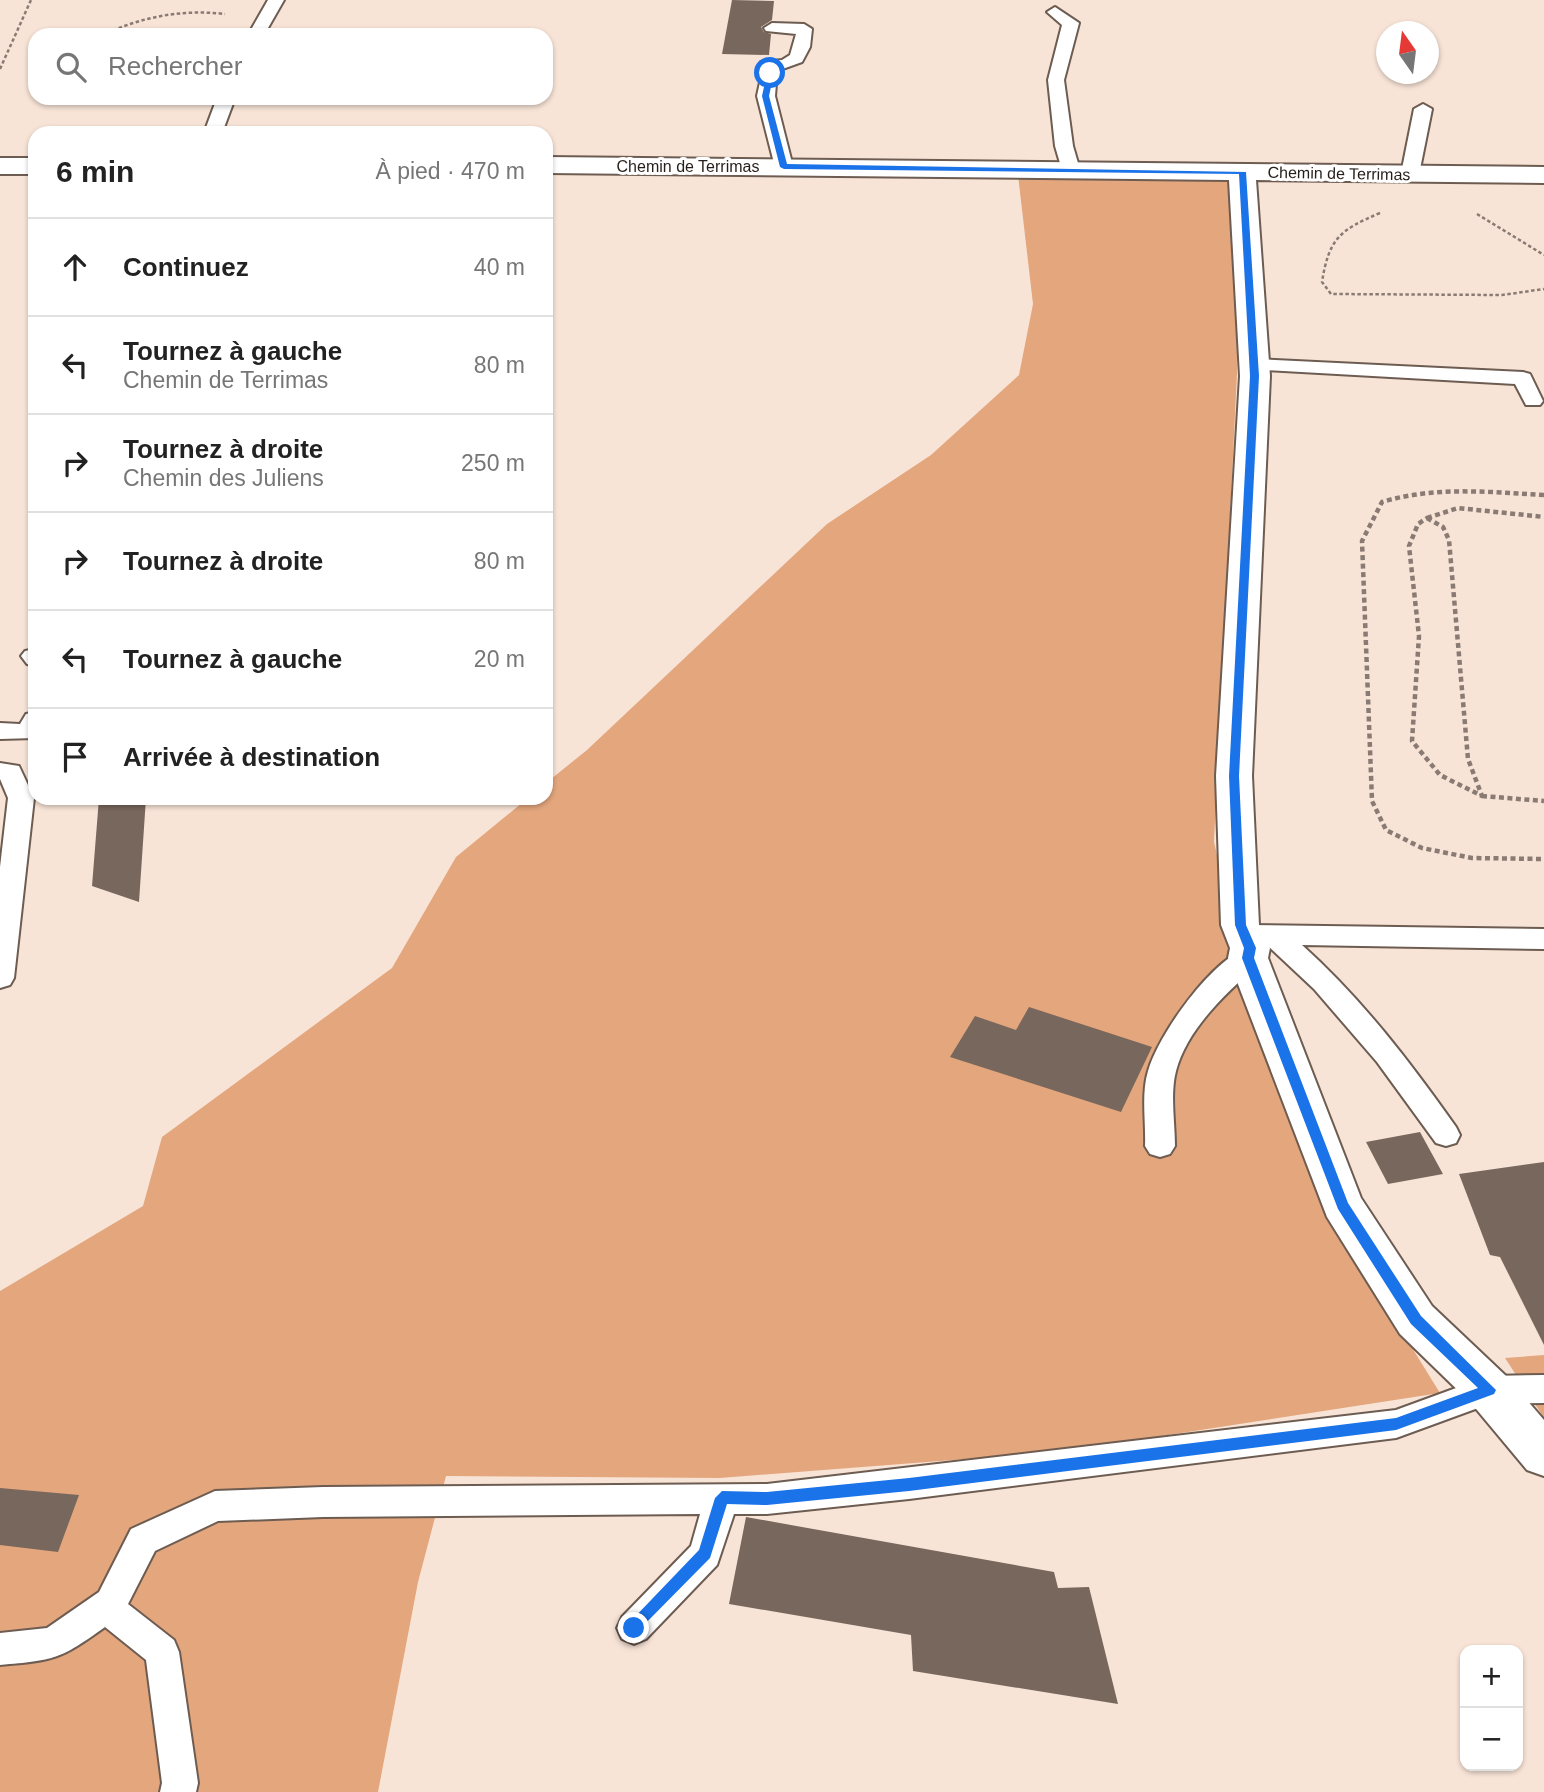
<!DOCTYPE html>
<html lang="fr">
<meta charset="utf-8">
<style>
body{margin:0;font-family:Arial,sans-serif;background:#f2f2f2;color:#222}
.controls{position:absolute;right:21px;bottom:21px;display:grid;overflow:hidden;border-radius:14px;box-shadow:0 2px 5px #0004}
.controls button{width:63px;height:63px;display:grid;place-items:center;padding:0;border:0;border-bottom:2px solid #e0e0e0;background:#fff;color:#222;font:35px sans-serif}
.compass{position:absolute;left:1376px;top:21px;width:63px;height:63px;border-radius:50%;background:#fff;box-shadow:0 2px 5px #0004;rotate:346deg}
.stop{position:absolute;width:21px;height:21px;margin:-16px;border:5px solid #1a73e8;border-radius:50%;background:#fff}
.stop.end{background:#1a73e8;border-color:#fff;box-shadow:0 2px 7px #0008}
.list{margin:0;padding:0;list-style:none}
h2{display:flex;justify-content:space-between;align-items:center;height:91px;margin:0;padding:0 28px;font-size:30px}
h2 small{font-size:23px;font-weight:400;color:#767676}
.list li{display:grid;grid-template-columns:46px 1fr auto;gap:21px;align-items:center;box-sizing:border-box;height:98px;padding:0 28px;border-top:2px solid #e0e0e0}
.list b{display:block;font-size:26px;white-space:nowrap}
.list p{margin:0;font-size:23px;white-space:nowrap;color:#767676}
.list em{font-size:23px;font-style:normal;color:#767676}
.icon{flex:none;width:38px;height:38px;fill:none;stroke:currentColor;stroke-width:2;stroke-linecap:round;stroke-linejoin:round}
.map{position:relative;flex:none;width:1544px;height:1792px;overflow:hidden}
.search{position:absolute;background:#fff;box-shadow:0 2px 5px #0004;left:28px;top:28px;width:525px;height:77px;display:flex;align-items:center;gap:18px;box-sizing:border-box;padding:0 24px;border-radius:21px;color:#767676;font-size:26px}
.panel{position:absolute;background:#fff;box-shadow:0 2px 5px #0004;left:28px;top:126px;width:525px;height:679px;border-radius:21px}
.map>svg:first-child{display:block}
</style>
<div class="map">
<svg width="1544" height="1792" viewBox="0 0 1544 1792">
<rect width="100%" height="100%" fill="#f8e4d7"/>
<!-- green -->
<path fill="#e3a67d" d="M1018,175L1236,178L1237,374L1214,842L1253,1008L1320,1199L1440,1393L1058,1452L720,1478L446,1476L418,1582L378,1792H0V1291L143,1206L162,1137L392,968L456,857L528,798H546V783L587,750L827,524L931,455L1019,375L1033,304Z
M1544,1355V1418L1505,1358Z"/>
<!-- building -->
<path fill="#78675c" d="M732,0L774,1L772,20L761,27L764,32L771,34L769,55L722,54Z
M99,798H146L139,902L92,886Z
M1029,1007L1152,1047L1121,1112L950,1057L975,1016L1016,1030Z
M1420,1132L1443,1174L1388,1184L1366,1142Z
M1544,1162V1345L1500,1257L1490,1255L1459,1174Z
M0,1488L79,1495L58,1552L0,1545Z
M746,1517L1054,1572L1058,1588L1089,1587L1118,1704L913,1671L911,1635L729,1604Z"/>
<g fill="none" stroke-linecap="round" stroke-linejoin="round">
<defs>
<path id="lane" d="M268,0H284L264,35H248Z
M1055,7L1079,23L1064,80L1073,146L1080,170L1071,175L1062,170L1055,146L1048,80L1062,25L1047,12Z
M772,23L804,24L812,29L810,47L802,62L777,71L775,96L793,167L784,172L775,167L757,96L762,73L759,66L761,62L782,60L790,55L796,34L766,31L764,28Z
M217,98H235L222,133H204Z
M1423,104L1432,109L1419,174L1410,179L1401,174L1414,109Z
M1254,359L1523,372L1530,374L1543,401L1540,405H1526L1515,384L1247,369L1244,365Z
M35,649V666L27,664L21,656L25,651Z
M35,712V738L0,739V723L20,724L26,714Z
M0,763L19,766L34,798L14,978L10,985L0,988V867L8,798L0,779Z
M1245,925L1544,929V949L1302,945C1362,999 1410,1062 1456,1127L1460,1135L1456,1143L1446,1146L1436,1143L1377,1062L1314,989L1267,945L1236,942L1232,935L1236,928Z
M1248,948L1258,951L1261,958L1258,965C1226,993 1187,1029 1176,1071C1170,1094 1175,1122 1175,1146L1170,1154L1160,1157L1150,1154L1145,1146C1146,1122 1141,1094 1148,1071C1158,1035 1212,959 1248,948Z
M1544,1375V1403L1489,1404L1396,1438L909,1499L767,1514H734L717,1565L646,1639L634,1644L622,1639L617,1628L622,1617L691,1546L700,1514L323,1517L218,1521L155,1551L128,1604L174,1640L179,1652L198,1783L196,1792H160L162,1783L146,1660L105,1627C59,1660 55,1660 0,1665V1633L47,1628L99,1592L131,1529L215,1491L323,1487L767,1484L1396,1410L1489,1376Z"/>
<path id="street" d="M546,157L1544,167V183L1256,180L1270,376L1252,776L1259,925L1270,948L1268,958L1361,1198L1432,1306L1506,1376L1544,1420V1476L1527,1470L1472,1404L1400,1334L1327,1217L1228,958L1230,948L1221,925L1216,776L1240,376L1229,180L546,173Z
M0,158H35V174H0Z"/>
</defs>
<!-- lane casing -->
<use href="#lane" stroke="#6d5c51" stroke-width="4"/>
<!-- street casing -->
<use href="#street" stroke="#6d5c51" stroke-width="4"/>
<!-- path-far1 -->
<path stroke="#897b73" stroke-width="2.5" stroke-dasharray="3.5 2.5" stroke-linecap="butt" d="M102,35C142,17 181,9 225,14
M0,69L31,0
M1380,213C1340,230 1329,238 1322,282L1331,294L1502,295L1544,289
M1477,214L1544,255"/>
<!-- path -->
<path stroke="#897b73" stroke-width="4.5" stroke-dasharray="5 3.5" stroke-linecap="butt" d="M1544,495C1489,492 1435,486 1382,502L1362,541L1372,801L1386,830L1422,848L1472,858L1544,859
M1427,518L1443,527L1449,540L1468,759L1482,796L1440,775L1412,741L1419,636L1409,546L1418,524Z
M1427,518L1458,508L1544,517
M1482,796L1544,801"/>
<!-- lane -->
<use href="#lane" fill="#fff" fill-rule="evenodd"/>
<!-- street -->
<use href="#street" fill="#fff" fill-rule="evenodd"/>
</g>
<!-- route -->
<path fill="#1a73e8" d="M770,71L774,73L769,96L787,164L1246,172L1259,376L1239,776L1246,925L1256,948L1254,958L1348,1203L1421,1316L1496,1390L1494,1394L1396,1430L909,1491L767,1505L727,1504L710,1558L634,1635L629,1633V1623L699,1550L715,1498L722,1491L767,1492L909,1478L1396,1418L1478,1388L1411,1324L1338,1209L1242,958L1244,948L1235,925L1229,776L1250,376L1239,174L784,169L780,167L762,96L767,73Z"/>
<g text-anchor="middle" stroke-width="6" stroke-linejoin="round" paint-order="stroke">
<!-- far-street labels -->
<g font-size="16" fill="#261e1a" stroke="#fff">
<text x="688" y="172">Chemin de Terrimas</text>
<text transform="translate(1339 173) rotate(1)" y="6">Chemin de Terrimas</text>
</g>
</g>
</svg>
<div class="controls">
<button>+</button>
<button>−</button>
</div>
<svg class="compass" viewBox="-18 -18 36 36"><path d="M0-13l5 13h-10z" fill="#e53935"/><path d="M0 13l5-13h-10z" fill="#767676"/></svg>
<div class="stop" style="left:770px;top:73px"></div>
<div class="stop end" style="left:634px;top:1628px"></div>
<div class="search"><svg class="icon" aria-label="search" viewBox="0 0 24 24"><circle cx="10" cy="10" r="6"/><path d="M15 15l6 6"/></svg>Rechercher</div>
<section class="panel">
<h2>6 min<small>À pied · 470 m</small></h2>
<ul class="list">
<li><svg class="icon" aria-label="ahead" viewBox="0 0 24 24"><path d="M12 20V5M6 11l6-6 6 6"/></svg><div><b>Continuez</b></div><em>40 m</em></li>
<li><svg class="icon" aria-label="left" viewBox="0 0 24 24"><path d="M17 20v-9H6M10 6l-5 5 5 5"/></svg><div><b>Tournez à gauche</b><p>Chemin de Terrimas</p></div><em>80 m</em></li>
<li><svg class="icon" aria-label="right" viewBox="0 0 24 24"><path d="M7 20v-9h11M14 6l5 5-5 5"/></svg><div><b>Tournez à droite</b><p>Chemin des Juliens</p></div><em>250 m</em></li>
<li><svg class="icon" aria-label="right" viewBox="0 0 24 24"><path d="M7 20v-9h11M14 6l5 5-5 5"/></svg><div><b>Tournez à droite</b></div><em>80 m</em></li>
<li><svg class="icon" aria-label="left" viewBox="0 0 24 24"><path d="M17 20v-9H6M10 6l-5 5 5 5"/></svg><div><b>Tournez à gauche</b></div><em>20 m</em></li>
<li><svg class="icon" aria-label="arrive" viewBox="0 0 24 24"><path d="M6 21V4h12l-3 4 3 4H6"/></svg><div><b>Arrivée à destination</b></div></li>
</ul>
</section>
</div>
